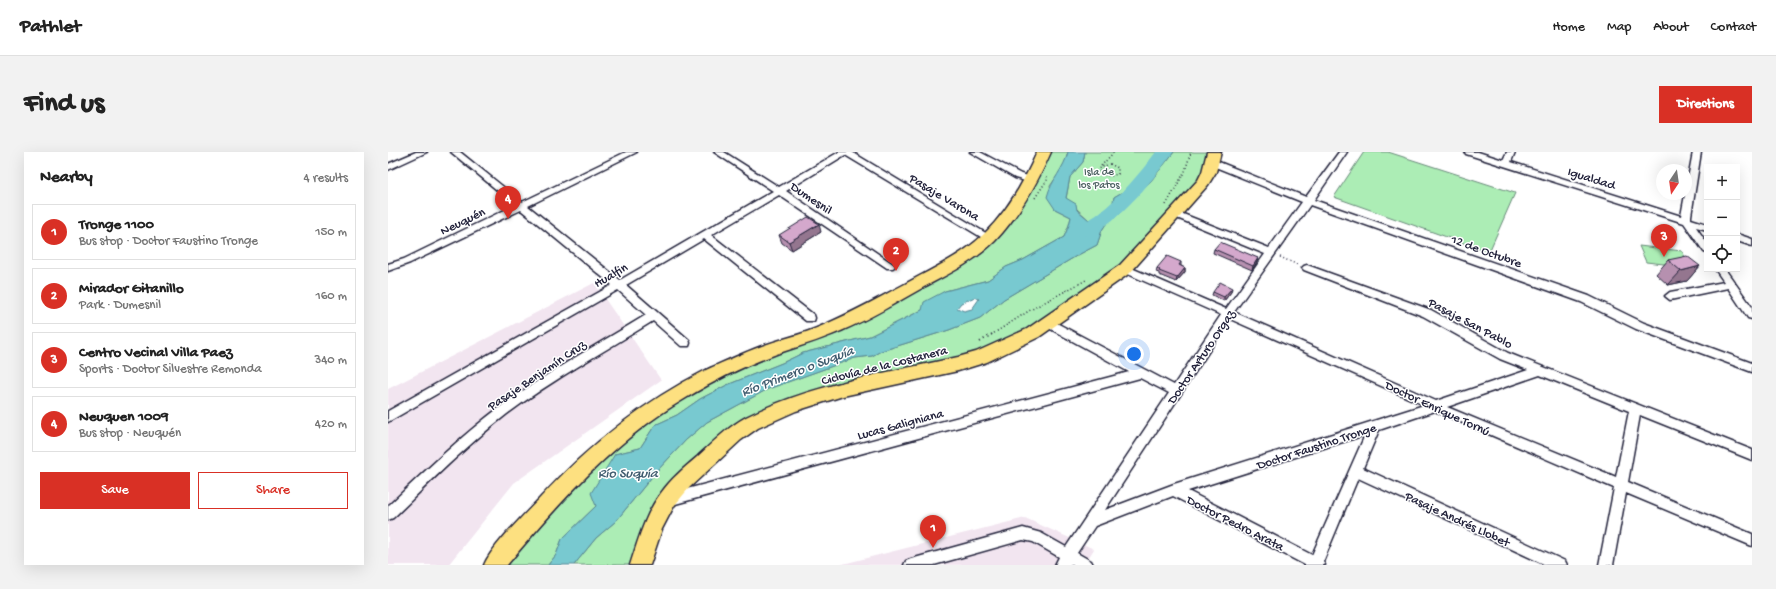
<!DOCTYPE html>
<meta charset="utf-8">
<style>
body{margin:0;font-family:"Gochi Hand",sans-serif;background:#f2f2f2;color:#222}
.controls{position:absolute;right:12px;top:12px;display:grid;overflow:hidden;border-radius:0px;box-shadow:0 4px 16px #0002}
.controls button{width:36px;height:36px;display:grid;place-items:center;padding:0;border:0;border-bottom:1px solid #e0e0e0;background:#fff;color:#222;font:20px sans-serif}
.compass{position:absolute;left:1268px;top:12px;width:36px;height:36px;border-radius:50%;background:#fff;box-shadow:0 4px 16px #0002;rotate:193deg}
.you{position:absolute;left:746px;top:202px;width:14px;height:14px;margin:-10px;border:3px solid #fff;border-radius:50%;background:#1a73e8;box-shadow:0 0 0 6px #1a73e833}
.badge{display:grid;place-items:center;width:26px;height:26px;border-radius:50%;background:#d93025;color:#fff;font-size:13px;font-weight:700}
.pin{position:absolute;translate:-50% -33px;filter:drop-shadow(0 1px 2px #0008)}
.pin::after{content:'';position:absolute;top:21px;width:14px;height:12px;background:inherit;clip-path:polygon(0 0,100% 0,50% 100%)}
.list{margin:0;padding:0;list-style:none}
h2{display:flex;justify-content:space-between;align-items:center;height:52px;margin:0;padding:0 16px;font-size:17px}
h2 small{font-size:13px;font-weight:400;color:#767676}
.list li{display:grid;grid-template-columns:26px 1fr auto;gap:12px;align-items:center;box-sizing:border-box;height:56px;margin:0 8px 8px;padding:0 8px;border:1px solid #e0e0e0;border-radius:0px}
.list b{display:block;font-size:15px;white-space:nowrap}
.list p{margin:0;font-size:13px;white-space:nowrap;color:#767676}
.list em{font-size:13px;font-style:normal;color:#767676}
.actions{display:flex;gap:8px;padding:12px 16px}
.actions a{flex:1;padding:9px 0;border:1px solid #d93025;border-radius:0px;text-align:center;font-size:14px;color:#d93025}
.actions .main{background:#d93025;color:#fff}
.icon{flex:none;width:22px;height:22px;fill:none;stroke:currentColor;stroke-width:2;stroke-linecap:round;stroke-linejoin:round}
.map{position:relative;flex:none;width:1364px;height:413px;overflow:hidden;border-radius:0px}
header{display:flex;align-items:center;gap:24px;box-sizing:border-box;height:56px;padding:0 20px;background:#fff;border-bottom:1px solid #e0e0e0}
header strong{font-size:19px}
nav{display:flex;gap:22px;margin-inline-start:auto;font-size:14px}
.intro{display:flex;align-items:center;justify-content:space-between;box-sizing:border-box;height:96px;padding:0 24px}
h1{margin:0;font-size:28px}
.button{padding:10px 18px;border-radius:0px;background:#d93025;color:#fff;font-size:14px;font-weight:700}
main{display:flex;gap:24px;padding:0 24px}
aside{flex:1;background:#fff;border-radius:0px;box-shadow:0 4px 16px #0002}
.map>svg:first-child{display:block}
</style>
<header>
<strong>Pathlet</strong>
<nav><a>Home</a><a>Map</a><a>About</a><a>Contact</a></nav>
</header>
<div class="intro"><h1>Find us</h1><a class="button">Directions</a></div>
<main>
<aside>
<h2>Nearby<small>4 results</small></h2>
<ul class="list">
<li><span class="badge">1</span><div><b>Tronge 1100</b><p>Bus stop · Doctor Faustino Tronge</p></div><em>150 m</em></li>
<li><span class="badge">2</span><div><b>Mirador Gitanillo</b><p>Park · Dumesnil</p></div><em>160 m</em></li>
<li><span class="badge">3</span><div><b>Centro Vecinal Villa Paez</b><p>Sports · Doctor Silvestre Remonda</p></div><em>340 m</em></li>
<li><span class="badge">4</span><div><b>Neuquen 1009</b><p>Bus stop · Neuquén</p></div><em>420 m</em></li>
</ul>
<div class="actions"><a class="main">Save</a><a>Share</a></div>
</aside>
<div class="map">
<svg width="1364" height="413" viewBox="0 0 1364 413">
<rect width="100%" height="100%" fill="#fff"/>
<filter id="ink" filterUnits="userSpaceOnUse"><feTurbulence type="fractalNoise" baseFrequency=".025" numOctaves="2"/><feDisplacementMap in="SourceGraphic" scale="8" xChannelSelector="R" yChannelSelector="G"/><feConvolveMatrix kernelMatrix="1 2 1 2 8 2 1 2 1" color-interpolation-filters="sRGB"/></filter>
<g filter="url(#ink)">
<!-- built -->
<path fill="#f2e5f0" d="M206,131L273,228L126,331L60,413H0V237Z
M637,366L706,397L696,413H451Z"/>
<!-- green -->
<path fill="#acedb5" stroke="#678878" d="M656,0H680C677,14 670,23 662,34L667,57L683,65L681,73L676,85L635,108L618,115L600,128L557,139L534,158L482,184L415,201L394,211L339,233L312,247L289,263L267,273L252,296L227,302L208,354L174,387L168,403L160,413H106L153,358L280,248L418,187L554,118L608,78Z
M697,0H775C774,22 742,35 726,45L723,61L713,65L701,68L678,47L682,25L695,10Z
M786,0H826L821,20L745,109L609,199L382,262L294,330L252,413H186L208,386L228,369L267,321L298,288L319,270L380,237L467,206L484,204L493,199L561,178L592,166L616,147L690,103L709,93L714,78L718,72L735,58L745,44L762,30Z
M976,0H1000L1127,41L1101,100L946,45Z
M1251,94L1294,99L1302,115L1258,110Z"/>
<!-- water -->
<path fill="#78c9d0" stroke="#568694" fill-rule="evenodd" d="M680,0H697L695,10L682,25L678,46L688,52L689,58L701,68L713,65L723,61L726,45C742,35 774,22 775,0H786L762,30L745,44L735,58L718,72L714,78L709,93L690,103L616,147L592,166L561,178L493,199L484,204L467,206L380,237L319,270L298,288L267,321L228,369L208,386L186,413H160L168,403L174,387L208,354L203,341L227,302L252,296L267,273L289,263L312,247L339,233L394,211L415,201L482,184L534,158L536,150L557,139L600,128L618,115L635,108L676,85L681,73L683,65L667,57L659,45C663,28 676,17 680,0ZM587,145L591,147L584,157L576,159L569,156L573,151Z"/>
<g fill="none" stroke-linecap="round" stroke-linejoin="round">
<!-- river -->
<path fill="#78c9d0" fill-rule="evenodd" d="M768,0H785C770,22 716,91 688,83L686,79C691,70 703,68 711,61C732,45 752,21 768,0Z"/>
<defs>
<path id="minor" d="M28,0H39L0,18V12Z
M63,0H72L134,50L238,0H249L140,54L232,128L385,39L326,0H336L391,35L451,0H464L606,86L601,89L598,88L457,3L398,39L505,112L507,114L505,116H499L391,43L323,83L426,163L427,166L426,169H418L316,87L238,133L301,188L302,191L301,194H293L265,169C217,199 164,228 119,262C78,294 42,330 5,366L0,368V354C36,320 72,285 112,255C158,221 209,193 258,163L230,138L0,270V259L224,133L133,58L22,111L0,119V112L16,107L127,53Z
M582,0H592L633,22L647,26L648,28L644,31L627,26Z
M951,0H959L926,48L1201,144L1256,171L1364,211V220L1248,177L1193,150L922,53L846,160L1048,249L1140,218L1112,207L1035,164L916,118L914,116L916,114L919,113L1043,158L1120,201L1364,298V308L1252,263L1240,330L1364,382V394L1238,341L1225,413H1211L1226,336L1047,259L991,278L975,316L1177,409L1179,413H1158L970,326L935,410L937,413H917L785,344L707,374L689,401L703,409L705,413H685L683,412L682,413H667L671,405L645,390L635,388L546,413H516L518,409L523,407L635,376L653,381L678,395L781,241L752,226L280,354L276,352L274,348L276,344L280,342L741,220L657,174L656,171L657,168L661,167L786,233L833,163L733,119L732,117L733,115H741L838,157L877,102L784,64L782,62L784,60H790L881,96L914,50L820,12L819,10L820,8H826L918,45ZM842,167L1036,253L786,332L717,358ZM1152,223L1241,259L1228,325L1059,255ZM977,283L924,403L800,339Z
M1077,0H1090L1115,8L1119,0H1127L1123,10L1293,64L1305,0H1313L1303,64V67L1319,72V78L1308,75L1319,91V101L1316,100L1296,71L1078,2Z
M1349,82L1364,87V94L1349,89Z
M1327,117H1337L1364,155V167L1360,166L1340,136L1282,148L1277,144L1282,140L1336,130Z"/>
<path id="primary" d="M649,0H663C649,32 631,63 607,89C587,109 561,122 536,135C509,150 482,167 453,179C431,189 408,195 386,203C356,214 326,229 298,246C226,288 172,350 119,413H96C104,394 137,362 153,345C201,293 255,250 318,218C336,210 355,201 374,194C389,188 406,185 421,179C455,166 485,149 517,132C544,117 573,104 595,83C619,60 636,30 649,0Z
M819,0H833L828,20L820,33L742,121L651,185L599,210L570,219L455,244L408,259L370,276L353,288L301,336L286,354L274,377L262,413H242C250,389 257,362 273,341C283,327 296,316 309,305C324,291 340,275 358,265C424,232 499,221 570,205L588,200L639,177L732,113L810,28L814,20Z"/>
</defs>
<!-- minor casing -->
<use href="#minor" stroke="#22223b" stroke-width="3"/>
<!-- primary casing -->
<use href="#primary" stroke="#22223b" stroke-width="3"/>
<!-- path-far1 -->
<path stroke="#22223b" stroke-width="1.5" stroke-dasharray="1 2.5" stroke-linecap="butt" d="M722,12L730,16V22L722,24L713,22L711,18L713,15Z
M713,14L726,0
M647,46L659,28V24
M778,53L797,19L803,0
M892,105L910,113
M603,183L644,157L698,128"/>
<!-- path -->
<path stroke="#22223b" stroke-width="2" stroke-dasharray="1 3.5" stroke-linecap="butt" d="M592,190L604,182"/>
<!-- minor -->
<use href="#minor" fill="#fff" fill-rule="evenodd"/>
<!-- primary -->
<use href="#primary" fill="#fde080" fill-rule="evenodd"/>
</g>
<!-- wall -->
<path fill="#b690af" stroke="#22223b" d="M433,80L404,98L394,91L391,83Z
M826,97L870,106L869,110L864,118L825,101Z
M1280,108L1312,114L1299,129L1280,133L1268,122Z
M793,110V114L797,116V120L788,130L771,123V121L768,120L769,116Z
M825,140H843L836,149L824,143Z"/>
<!-- shaded-wall -->
<path fill="#94768f" stroke="#22223b" d="M431,72L433,80L404,98L401,90Z
M870,106L869,110L864,118L865,114Z
M1312,114L1299,129L1280,133L1293,119Z
M797,116V120L788,130L789,126Z
M844,136L843,140L836,149V145Z"/>
<!-- building -->
<path fill="#d4a8cc" stroke="#22223b" d="M420,65L431,72L401,90L391,83Z
M832,90L870,106L865,114L826,97Z
M779,104L793,110L791,113L797,116L789,126L771,119L772,118L769,116Z
M1299,104L1312,114L1293,119L1280,108Z
M832,130L844,136L836,145L825,140Z"/>
</g>
<g text-anchor="middle" stroke-width="3" stroke-linejoin="round" paint-order="stroke">
<!-- far-park labels -->
<g font-size="11" fill="#4b5f60" stroke="#fff">
<text x="711" y="23">Isla de<tspan x="711" dy="13">los Patos</tspan></text>
</g>
<!-- street labels -->
<g font-size="13" fill="#22223b" stroke="#fff">
<text transform="translate(1204 25) rotate(17)" y="5">Igualdad</text>
<text transform="translate(557 44) rotate(31)" y="5">Pasaje Varona</text>
<text transform="translate(424 45) rotate(34)" y="5">Dumesnil</text>
<text transform="translate(74 68) rotate(-26)" y="5">Neuquén</text>
<text transform="translate(1099 98) rotate(20)" y="5">12 de Octubre</text>
<text transform="translate(222 122) rotate(-30)" y="5">Hualfin</text>
<text transform="translate(1083 170) rotate(28)" y="5">Pasaje San Pablo</text>
<text transform="translate(812 204) rotate(-56)" y="5">Doctor Arturo Orgaz</text>
<text transform="translate(496 212) rotate(-14)" y="5">Ciclovía de la Costanera</text>
<text transform="translate(148 222) rotate(-34)" y="5">Pasaje Benjamín Cruz</text>
<text transform="translate(1050 255) rotate(25)" y="5">Doctor Enrique Tornú</text>
<text transform="translate(512 271) rotate(-15)" y="5">Lucas Galigniana</text>
<text transform="translate(928 293) rotate(-18)" y="5">Doctor Faustino Tronge</text>
<text transform="translate(1070 366) rotate(25)" y="5">Pasaje Andrés Llobet</text>
<text transform="translate(848 370) rotate(27)" y="5">Doctor Pedro Arata</text>
</g>
<!-- water labels -->
<g font-size="14" font-style="italic" fill="#405c6f" stroke="#fff">
<text transform="translate(409 218) rotate(-21)" y="5">Río Primero o Suquía</text>
<text x="240" y="325">Río Suquía</text>
</g>
</g>
</svg>
<div class="controls">
<button>+</button>
<button>−</button>
<button><svg class="icon" aria-label="locate" viewBox="0 0 24 24"><circle cx="12" cy="12" r="6"/><path d="M12 2v4M12 18v4M2 12h4M18 12h4"/></svg></button>
</div>
<svg class="compass" viewBox="-18 -18 36 36"><path d="M0-13l5 13h-10z" fill="#e53935"/><path d="M0 13l5-13h-10z" fill="#767676"/></svg>
<div class="you"></div>
<div class="pin badge" style="left:545px;top:396px">1</div>
<div class="pin badge" style="left:508px;top:119px">2</div>
<div class="pin badge" style="left:1276px;top:105px">3</div>
<div class="pin badge" style="left:120px;top:67px">4</div>
</div>
</main>
